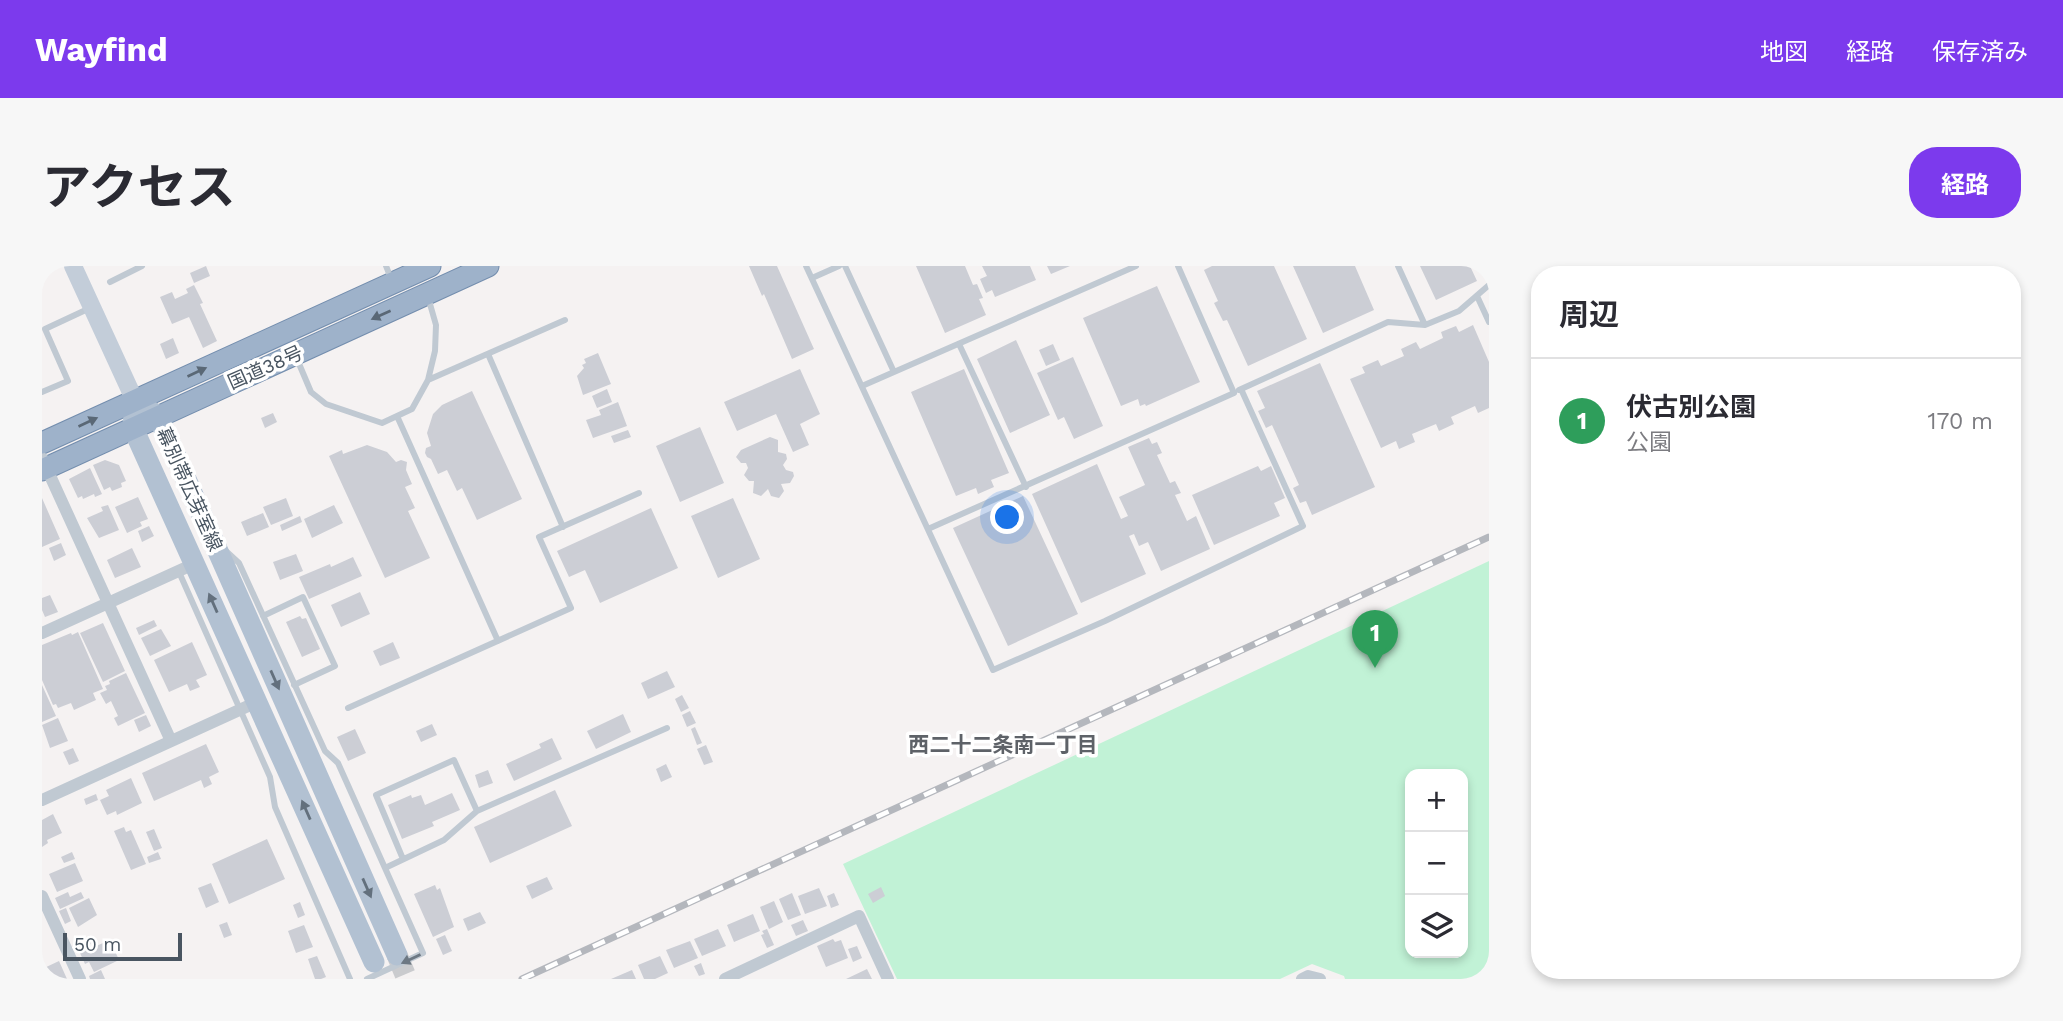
<!DOCTYPE html>
<html lang="ja">
<meta charset="utf-8">
<style>
body{margin:0;font-family:"Work Sans","Noto Sans JP",sans-serif;background:#f7f7f7;color:#2b2b33}
.controls{position:absolute;right:21px;bottom:21px;display:grid;overflow:hidden;border-radius:14px;box-shadow:0 4px 10px #0003}
.controls button{width:63px;height:63px;display:grid;place-items:center;padding:0;border:0;border-bottom:2px solid #e1e1e2;background:#fff;color:#2b2b33;font:35px sans-serif}
.scale{position:absolute;left:21px;bottom:18px;width:119px;box-sizing:border-box;padding-left:7px;border:4px solid #495561;border-top:0;font-size:19px;line-height:24px;white-space:nowrap;color:#495561;-webkit-text-stroke:5px #fff;paint-order:stroke}
.you{position:absolute;left:966px;top:252px;width:24px;height:24px;margin:-18px;border:5px solid #fff;border-radius:50%;background:#1a73e8;box-shadow:0 0 0 10px #1a73e833}
.badge{display:grid;place-items:center;width:46px;height:46px;border-radius:50%;background:#7c3aed;color:#fff;font-size:23px;font-weight:700}
.pin{position:absolute;translate:-50% -58px;filter:drop-shadow(0 2px 4px #0008)}
.pin::after{content:'';position:absolute;top:37px;width:24px;height:21px;background:inherit;clip-path:polygon(0 0,100% 0,50% 100%)}
.list{margin:0;padding:0;list-style:none}
h2{display:flex;justify-content:space-between;align-items:center;height:91px;margin:0;padding:0 28px;font-size:30px}
h2 small{font-size:23px;font-weight:400;color:#7c7c81}
.list li{display:grid;grid-template-columns:46px 1fr auto;gap:21px;align-items:center;box-sizing:border-box;height:126px;padding:0 28px;border-top:2px solid #e1e1e2}
.list b{display:block;font-size:26px;white-space:nowrap}
.list p{margin:0;font-size:23px;white-space:nowrap;color:#7c7c81}
.list em{font-size:23px;font-style:normal;color:#7c7c81}
.icon{flex:none;width:38px;height:38px;fill:none;stroke:currentColor;stroke-width:2;stroke-linecap:round;stroke-linejoin:round}
.map{position:relative;flex:none;width:1447px;height:713px;overflow:hidden;border-radius:28px}
header{display:flex;align-items:center;gap:42px;box-sizing:border-box;height:98px;padding:0 35px;background:#7c3aed;color:#fff}
header strong{font-size:33px}
nav{display:flex;gap:38px;margin-inline-start:auto;font-size:24px}
.intro{display:flex;align-items:center;justify-content:space-between;box-sizing:border-box;height:168px;padding:0 42px}
h1{margin:0;font-size:49px}
.button{padding:18px 32px;border-radius:28px;background:#7c3aed;color:#fff;font-size:24px;font-weight:700}
main{display:flex;gap:42px;padding:0 42px}
aside{flex:1;background:#fff;border-radius:28px;box-shadow:0 4px 10px #0003}
.map>svg:first-child{display:block}
</style>
<header>
<strong>Wayfind</strong>
<nav><a>地図</a><a>経路</a><a>保存済み</a></nav>
</header>
<div class="intro"><h1>アクセス</h1><a class="button">経路</a></div>
<main>
<div class="map">
<svg width="1447" height="713" viewBox="0 0 1447 713">
<rect width="100%" height="100%" fill="#f5f2f2"/>
<!-- green -->
<path fill="#c1f2d6" fill-rule="evenodd" d="M1447,295V713H1303L1302,710L1270,698L1238,713H855L801,598ZM1368,508H1421V687H1368Z"/>
<!-- building -->
<path fill="#ccced5" d="M164,0L168,10L152,17L148,7Z
M707,0H735L772,83L750,93L722,28L720,30Z
M874,0H923L931,19L935,18L941,32L937,33L944,49L903,67Z
M940,0H988L994,14L953,31L950,24L944,27L938,13L945,10Z
M1005,0H1028L1009,8Z
M1170,0H1232L1265,73L1206,100L1185,54L1181,55L1172,37L1176,35L1162,4Z
M1251,0H1313L1332,44L1281,67Z
M1378,0H1428L1435,15L1394,34Z
M152,19L161,37L158,38L175,75L161,82L147,51L130,58L118,31L130,26L133,33L146,27L144,23Z
M1115,20L1158,116L1104,140L1103,138L1098,140L1096,133L1079,140L1041,52Z
M1431,59L1447,96V142L1436,147L1433,140L1409,151L1412,158L1397,165L1394,158L1370,168L1373,176L1357,183L1354,175L1339,182L1308,113L1323,107L1320,101L1336,94L1339,100L1362,90L1359,83L1374,76L1378,83L1401,72L1399,66L1414,60L1417,66Z
M131,72L137,87L124,93L118,78Z
M974,74L1008,149L968,167L935,93Z
M1011,78L1018,94L1004,100L997,84Z
M556,87L569,118L541,129L535,110L542,102L540,99L544,97L542,93Z
M1031,91L1061,160L1032,173L1022,151L1016,154L995,107Z
M1278,97L1333,221L1270,249L1264,235L1258,237L1251,222L1257,219L1230,159L1224,162L1216,145L1223,142L1215,125Z
M758,103L778,148L758,158L767,179L751,186L734,148L695,165L682,136Z
M922,103L967,207L949,214L952,221L936,228L934,222L914,230L869,126Z
M565,123L570,136L555,142L550,130Z
M430,125L480,233L435,254L420,222L415,225L405,204L396,208L389,193L385,191L383,187L384,182L389,180L385,167L391,148L400,139Z
M576,136L585,160L551,172L544,154L559,149L557,144Z
M231,147L235,156L223,162L219,152Z
M658,161L682,217L638,236L614,180Z
M586,164L589,171L572,177L569,170Z
M728,171L736,174V186L744,188L745,193L741,199L744,204L751,206L752,210L748,217L739,218L742,225L737,232L729,230L726,223L719,230L711,227L712,215H707L702,209L706,202L704,197H699L694,191L699,184Z
M1107,172L1110,178L1115,176L1120,187L1115,189L1128,217L1133,215L1139,227L1133,229L1145,255L1154,250L1168,283L1119,305L1106,276L1097,280L1092,268L1087,270L1104,308L1039,337L990,228L1055,198L1079,253L1086,250L1077,231L1103,219L1086,181Z
M325,179L345,186L354,196L359,194L365,196L364,204L370,218L363,221L373,242L366,245L388,292L343,312L287,190L300,184L301,188Z
M63,194L77,199L84,215L79,217L80,221L70,225L68,221L62,224L51,199Z
M1216,200L1219,205L1229,200L1243,232L1232,237L1238,250L1172,279L1150,229Z
M48,202L60,228L53,231L52,228L41,233L40,230L36,232L27,213Z
M981,230L1036,348L966,380L911,262Z
M96,231L106,253L98,256L100,260L85,267L73,241Z
M0,232L18,273L0,281Z
M244,232L251,250L229,259L221,241Z
M691,232L718,293L676,312L649,250Z
M66,239L77,264L57,272L45,252L61,245L59,241Z
M292,239L301,257L270,272L262,253Z
M609,242L636,302L558,337L543,304L527,311L515,285Z
M221,247L227,261L205,270L199,256Z
M258,250L260,256L240,265L238,259Z
M107,260L112,270L100,276L96,265Z
M19,277L24,289L12,295L7,282Z
M90,282L99,301L73,312L65,294Z
M254,288L261,305L238,314L231,296Z
M311,291L320,310L267,333L257,311L288,298L289,301Z
M318,326L328,348L299,361L289,339Z
M8,329L16,346L3,351L0,344V332Z
M258,350L260,353L264,352L278,383L260,391L244,356Z
M112,354L115,360L97,369L94,362Z
M61,357L83,405L61,416L38,367Z
M119,363L129,380L108,390L99,372Z
M36,366L61,423L51,427L54,434L32,444L29,437L16,442L14,438L11,439L0,414V379L29,367L30,369Z
M150,376L165,409L154,414L158,421L148,425L145,418L127,426L112,394Z
M351,376L358,392L338,400L331,385Z
M625,405L633,421L606,433L599,417Z
M84,407L103,447L76,460L72,452L76,450L69,435L64,438L58,427L65,424L63,420L68,418L67,415Z
M0,419L14,450L0,456Z
M640,429L647,442L639,446L633,433Z
M648,445L654,457L645,461L640,449Z
M581,448L589,466L554,483L545,465Z
M104,449L109,460L97,466L92,454Z
M16,452L26,475L8,482L0,459Z
M390,458L395,469L379,476L374,465Z
M653,461L660,477L655,479L649,463Z
M313,463L324,487L306,495L295,471Z
M510,472L520,493L472,515L464,498L499,482L497,478Z
M164,478L177,506L167,511L170,518L162,522L159,514L112,535L100,507Z
M664,479L671,496L662,499L655,483Z
M31,482L37,495L27,499L21,486Z
M624,498L630,511L619,516L614,503Z
M446,504L451,517L437,522L433,509Z
M89,512L100,537L75,549L74,545L65,549L58,534L67,530L64,524Z
M513,524L530,560L448,597L432,561Z
M410,527L418,544L390,556L392,560L360,573L346,539L369,529L370,532L379,529L383,539Z
M54,528L56,534L44,539L42,533Z
M11,548L20,567L5,574L6,577L0,581V554Z
M82,561L84,566L89,564L104,598L89,604L72,565Z
M112,563L120,582L112,585L104,566Z
M225,573L243,613L187,638L170,598Z
M30,586L33,593L22,597L19,591Z
M116,586L119,593L107,597L105,591Z
M33,597L41,615L15,626L7,608Z
M505,611L511,623L490,633L484,620Z
M169,617L177,636L164,642L156,622Z
M393,619L395,624L398,622L412,661L391,671L372,628Z
M839,621L843,630L831,637L826,628Z
M777,622L785,640L763,648L756,630Z
M26,626L28,631L39,626L42,632L18,643L13,632Z
M750,627L759,649L746,654L737,633Z
M792,627L797,639L789,642L785,630Z
M47,632L55,649L36,661L27,642Z
M732,635L741,656L727,663L718,641Z
M258,636L263,649L256,652L251,639Z
M24,642L29,655L23,658L17,645Z
M438,646L444,657L426,665L421,653Z
M711,648L718,665L692,676L685,659Z
M761,654L766,665L754,670L749,659Z
M185,656L190,669L182,672L177,659Z
M262,659L271,681L254,687L246,665Z
M676,663L684,680L660,690L652,673Z
M725,663L732,679L725,682L719,669L722,668L720,665Z
M403,669L410,685L401,689L394,673Z
M47,671L49,678L36,683L33,677Z
M791,673L793,676L799,674L806,692L784,701L775,680Z
M68,674L77,694L52,706L47,696L43,698L38,687Z
M648,675L656,692L632,702L624,684Z
M815,680L820,692L811,696L806,683Z
M275,690L284,711L279,713H273L266,693Z
M618,690L626,707L613,713H602L596,699Z
M17,695L25,713H0V703Z
M659,697L663,708L657,710L652,700Z
M825,703L830,713H804Z
M59,704L63,713H48L47,710Z
M590,704L594,713H569Z"/>
<g fill="none" stroke-linecap="round" stroke-linejoin="round">
<!-- primary-tunnel -->
<path stroke="#cacbce" stroke-width="21" stroke-dasharray="21 10" stroke-linecap="butt" d="M355,689L365,713"/>
<defs>
<path id="trunk" d="M0,177L388,0
M0,204L446,0"/>
</defs>
<!-- trunk casing -->
<use href="#trunk" stroke="#748eae" stroke-width="23"/>
<!-- service -->
<path stroke="#c0c9d2" stroke-width="6" d="M344,0L350,15
M764,0L951,404L1063,355L1261,260L1199,123
M803,0L852,106
M1356,0L1383,59
M770,12L797,0
M68,16L100,0
M1435,30L1447,56
M917,78L984,221
M446,88L521,261
M255,93L269,126L284,138L340,157L370,143L386,114L393,85L394,59L386,31
M386,114L523,54
M820,120L1094,0
M1197,124L1346,56L1383,59L1417,45L1447,19
M0,126L26,115L3,63L48,42
M355,150L456,375
M886,263L1192,127L1136,0
M185,286L197,297L283,485L296,497L381,687L325,713
M137,306L228,511L233,541L308,713
M221,350L261,331L293,400L252,419
M306,442L529,342L497,271L597,227
M361,593L334,529L412,494L435,545
M343,602L402,574L435,545L625,462"/>
<!-- minor -->
<path stroke="#c0c9d2" stroke-width="12" d="M0,192L129,475
M0,367L154,297
M0,534L215,436
M0,630L38,713
M683,713L817,650L846,713
M1260,713L1266,710L1278,713"/>
<!-- secondary -->
<path stroke="#c3cdd9" stroke-width="18" d="M31,0L93,135"/>
<!-- primary -->
<path stroke="#b2c1d2" stroke-width="21" d="M332,696L91,162L93,135L116,150L355,689"/>
<!-- trunk -->
<use href="#trunk" stroke="#9eb2ca" stroke-width="21"/>
<defs>
<path id="rail" d="M480,713L1447,271"/>
</defs>
<!-- rail casing -->
<use href="#rail" stroke="#b4b7bd" stroke-width="7"/>
<!-- rail -->
<use href="#rail" stroke="#fff" stroke-width="4.5" stroke-dasharray="13" stroke-linecap="butt"/>
</g>
<!-- one-way arrows -->
<defs><path id="oneway-solid" d="M-6-.8H1V-3.2L6.5 0L1 3.2V.8H-6Z" transform="scale(1.75)"/></defs>
<g fill="#5a6876">
<use href="#oneway-solid" transform="translate(339 49) rotate(156)"/>
<use href="#oneway-solid" transform="translate(155 106) rotate(-25)"/>
<use href="#oneway-solid" transform="translate(46 156) rotate(-25)"/>
</g>
<g fill="#63707d">
<use href="#oneway-solid" transform="translate(171 337) rotate(-114)"/>
<use href="#oneway-solid" transform="translate(233 414) rotate(66)"/>
<use href="#oneway-solid" transform="translate(264 544) rotate(-114)"/>
<use href="#oneway-solid" transform="translate(325 622) rotate(66)"/>
</g>
<use fill="#6d7883" href="#oneway-solid" transform="translate(369 693) rotate(155)"/>
<g text-anchor="middle" stroke-width="7" stroke-linejoin="round" paint-order="stroke">
<!-- street labels -->
<g font-size="19" fill="#495561" stroke="#fff">
<text transform="translate(223 101) rotate(-24)" y="7">国道38号</text>
<text transform="translate(148 223) rotate(66)" y="7">幕別帯広芽室線</text>
</g>
<!-- neighbourhood labels -->
<g font-size="21" font-weight="bold" fill="#5e6268" stroke="#fff">
<text x="961" y="486">西二十二条南一丁目</text>
</g>
</g>
</svg>
<div class="controls">
<button>+</button>
<button>−</button>
<button><svg class="icon" aria-label="layers" viewBox="0 0 24 24"><path d="M12 4l9 5-9 5-9-5zM3 14l9 5 9-5"/></svg></button>
</div>
<div class="scale">50 m</div>
<div class="you"></div>
<div class="pin badge" style="left:1333px;top:402px;background:#2e9e5b">1</div>
</div>
<aside>
<h2>周辺<small></small></h2>
<ul class="list">
<li><span class="badge" style="background:#2e9e5b">1</span><div><b>伏古別公園</b><p>公園</p></div><em>170 m</em></li>
</ul>
</aside>
</main>
